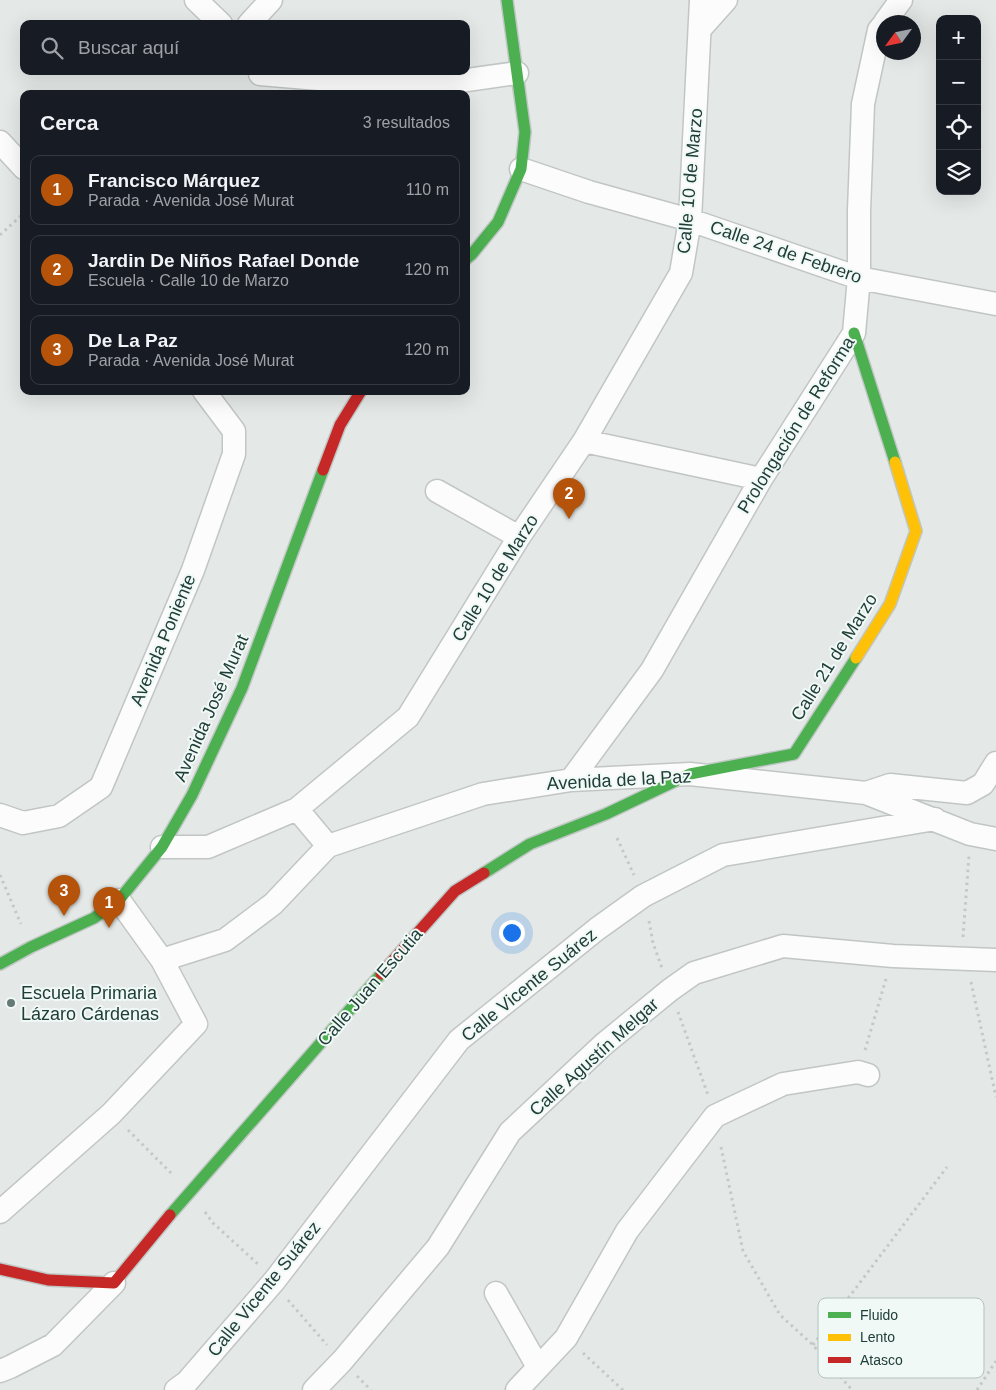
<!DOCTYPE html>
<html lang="es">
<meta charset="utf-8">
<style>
body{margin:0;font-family:Arial,sans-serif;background:#20242c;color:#f1f3f6}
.controls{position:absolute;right:15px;top:15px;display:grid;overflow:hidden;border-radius:10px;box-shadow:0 5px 20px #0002}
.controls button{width:45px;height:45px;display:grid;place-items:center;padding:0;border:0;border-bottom:1px solid #363941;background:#171b24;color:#f1f3f6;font:25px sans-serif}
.compass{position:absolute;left:876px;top:15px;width:45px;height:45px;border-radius:50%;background:#171b24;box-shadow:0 5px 20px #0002;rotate:237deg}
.you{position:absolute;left:511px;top:932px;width:18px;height:18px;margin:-12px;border:4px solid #fff;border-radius:50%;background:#1a73e8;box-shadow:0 0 0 8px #1a73e833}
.badge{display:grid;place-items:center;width:32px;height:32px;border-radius:50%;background:#b45309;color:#fff;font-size:16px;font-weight:700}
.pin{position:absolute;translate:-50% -41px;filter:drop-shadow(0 1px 2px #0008)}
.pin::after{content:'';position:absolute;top:26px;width:18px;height:15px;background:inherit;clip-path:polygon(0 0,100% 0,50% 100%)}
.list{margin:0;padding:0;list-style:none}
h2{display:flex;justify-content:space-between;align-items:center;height:65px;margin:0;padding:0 20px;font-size:21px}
h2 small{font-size:16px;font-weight:400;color:#9ea1a6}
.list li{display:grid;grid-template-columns:32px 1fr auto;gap:15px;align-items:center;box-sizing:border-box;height:70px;margin:0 10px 10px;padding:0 10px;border:1px solid #363941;border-radius:10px}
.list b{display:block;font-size:19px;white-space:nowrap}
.list p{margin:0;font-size:16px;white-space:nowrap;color:#9ea1a6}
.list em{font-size:16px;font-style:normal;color:#9ea1a6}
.icon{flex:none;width:28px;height:28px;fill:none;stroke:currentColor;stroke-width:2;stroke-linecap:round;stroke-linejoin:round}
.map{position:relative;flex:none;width:996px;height:1390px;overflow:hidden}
.search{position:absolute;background:#171b24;box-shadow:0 5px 20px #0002;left:20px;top:20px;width:450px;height:55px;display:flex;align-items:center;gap:12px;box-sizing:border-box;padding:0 18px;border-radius:10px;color:#9ea1a6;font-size:19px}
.panel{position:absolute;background:#171b24;box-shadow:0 5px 20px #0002;left:20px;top:90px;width:450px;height:305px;border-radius:10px}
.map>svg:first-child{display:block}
</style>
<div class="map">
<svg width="996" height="1390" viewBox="0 0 996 1390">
<rect width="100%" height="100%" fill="#e4e9e7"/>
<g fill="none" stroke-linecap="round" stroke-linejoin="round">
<defs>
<path id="street" d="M196,0L221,24
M885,22L901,0
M249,24L271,0
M701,28L726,0
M260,74L342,81L453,82L517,73
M0,142L24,168
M521,169L589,192L690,220L859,278L996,304
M584,441L761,479
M437,491L519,537
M571,780L652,670L761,479L854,333L859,278V211L863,104L879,30L884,24
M866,793L890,785L967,793L983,784L996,763
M297,809L328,846
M0,815L23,823L59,816L101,787L193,570L234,454V431L204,391
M162,847H208L297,809L408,717L519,537L584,441L681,273L690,220L701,0
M162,960L225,940L273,904L328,846L483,794L571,780L690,774L866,793L970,834L996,839
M0,1212L111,1114L196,1024L162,960L119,900
M496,1293L538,1367
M0,1371L10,1367L53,1345L114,1283
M176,1390L187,1382L275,1280L459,1040L597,929L643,896L723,855L935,819
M314,1390L342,1361L438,1247L510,1132L604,1044L670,990L694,973L783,946L893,956L996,960
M517,1390L566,1338L627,1231L715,1116L783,1084L858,1072L868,1075"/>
<path id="fast" d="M466,259L472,254L498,222L521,169L525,132L507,0
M854,333L895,462
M484,873L530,844L606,814L690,774L794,754L856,658
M0,964L31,947L94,918L119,900L162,847L192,795L242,688L323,470
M170,1215L381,974"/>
<path id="slow" d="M856,658L890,604L916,531L895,462"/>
<path id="jam" d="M323,470L340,425L361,391
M381,974L455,891L484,873
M0,1269L48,1280L114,1283L170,1215"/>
</defs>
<!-- street casing -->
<use href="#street" stroke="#c1c6c4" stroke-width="25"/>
<!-- fast casing -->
<use href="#fast" stroke="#bfc7c4" stroke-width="14"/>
<!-- slow casing -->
<use href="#slow" stroke="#bfc7c4" stroke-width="14"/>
<!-- jam casing -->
<use href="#jam" stroke="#bfc7c4" stroke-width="14"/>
<!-- path -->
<path stroke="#c0cac8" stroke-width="3" stroke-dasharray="2.5 4" stroke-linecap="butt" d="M0,235L24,213
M617,838L634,875
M0,875L21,924
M649,921L653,943L662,968
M963,937L969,856
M971,982L996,1097
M678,1012L708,1095
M865,1050L886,979
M128,1130L171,1173
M721,1147L743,1251L780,1315L813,1345L852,1390
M205,1212L213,1223L259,1265
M288,1300L327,1345
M813,1345L947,1167
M583,1353L623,1390
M357,1376L371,1390
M977,1390L996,1361"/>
<!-- street -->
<use href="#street" stroke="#fbfcfb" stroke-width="22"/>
<!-- fast -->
<use href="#fast" stroke="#4caf50" stroke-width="11"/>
<!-- slow -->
<use href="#slow" stroke="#ffc107" stroke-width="11"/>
<!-- jam -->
<use href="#jam" stroke="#c62828" stroke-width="11"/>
</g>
<!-- markers -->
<circle fill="#657a75" stroke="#f1f9f6" stroke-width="2" cx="11" cy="1003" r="5"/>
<g text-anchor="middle" stroke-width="4" stroke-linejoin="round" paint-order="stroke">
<!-- street labels -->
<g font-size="18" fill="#203e38" stroke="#f1f9f6">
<text transform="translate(690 181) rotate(-85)" y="6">Calle 10 de Marzo</text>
<text transform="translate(786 252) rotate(19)" y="6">Calle 24 de Febrero</text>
<text transform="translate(796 425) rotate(-58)" y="6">Prolongación de Reforma</text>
<text transform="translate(495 578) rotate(-58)" y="6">Calle 10 de Marzo</text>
<text transform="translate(163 640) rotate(-67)" y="6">Avenida Poniente</text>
<text transform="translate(834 657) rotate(-58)" y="6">Calle 21 de Marzo</text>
<text transform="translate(211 708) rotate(-66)" y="6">Avenida José Murat</text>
<text transform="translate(619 780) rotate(-3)" y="6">Avenida de la Paz</text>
<text transform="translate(529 985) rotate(-39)" y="6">Calle Vicente Suárez</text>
<text transform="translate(370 987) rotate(-49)" y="6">Calle Juan Escutia</text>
<text transform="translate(594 1057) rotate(-42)" y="6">Calle Agustín Melgar</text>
<text transform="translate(264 1289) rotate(-51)" y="6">Calle Vicente Suárez</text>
</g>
<!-- poi labels -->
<g font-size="18" fill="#203e38" stroke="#f1f9f6" text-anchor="start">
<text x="21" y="999">Escuela Primaria<tspan x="21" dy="21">Lázaro Cárdenas</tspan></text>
</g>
</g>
<!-- legend -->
<rect x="818" y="1298" width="166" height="80" rx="8" fill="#f1f9f6" stroke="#b2c1bd" stroke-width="1"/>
<rect x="828" y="1312" width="23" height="6" fill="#4caf50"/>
<rect x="828" y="1334" width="23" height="7" fill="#ffc107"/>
<rect x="828" y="1357" width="23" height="6" fill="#c62828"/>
<g font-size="14" fill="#203e38">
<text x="860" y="1320">Fluido</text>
<text x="860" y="1342">Lento</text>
<text x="860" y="1365">Atasco</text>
</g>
</svg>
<div class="controls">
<button>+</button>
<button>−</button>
<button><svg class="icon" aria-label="locate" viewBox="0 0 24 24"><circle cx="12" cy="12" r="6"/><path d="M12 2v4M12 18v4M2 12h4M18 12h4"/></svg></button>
<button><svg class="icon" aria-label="layers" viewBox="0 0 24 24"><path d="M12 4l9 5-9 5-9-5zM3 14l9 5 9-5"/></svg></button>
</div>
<svg class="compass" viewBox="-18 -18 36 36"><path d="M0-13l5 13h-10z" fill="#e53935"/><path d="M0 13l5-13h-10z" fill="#9ea1a6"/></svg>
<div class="you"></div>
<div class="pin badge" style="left:109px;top:928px">1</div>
<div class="pin badge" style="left:569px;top:519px">2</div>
<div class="pin badge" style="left:64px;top:916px">3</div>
<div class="search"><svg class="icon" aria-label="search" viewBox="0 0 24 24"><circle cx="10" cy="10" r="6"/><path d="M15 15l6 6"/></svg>Buscar aquí</div>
<section class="panel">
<h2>Cerca<small>3 resultados</small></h2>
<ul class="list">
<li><span class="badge">1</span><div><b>Francisco Márquez</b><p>Parada · Avenida José Murat</p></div><em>110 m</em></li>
<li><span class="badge">2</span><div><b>Jardin De Niños Rafael Donde</b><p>Escuela · Calle 10 de Marzo</p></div><em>120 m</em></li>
<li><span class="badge">3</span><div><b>De La Paz</b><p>Parada · Avenida José Murat</p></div><em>120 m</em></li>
</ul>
</section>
</div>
